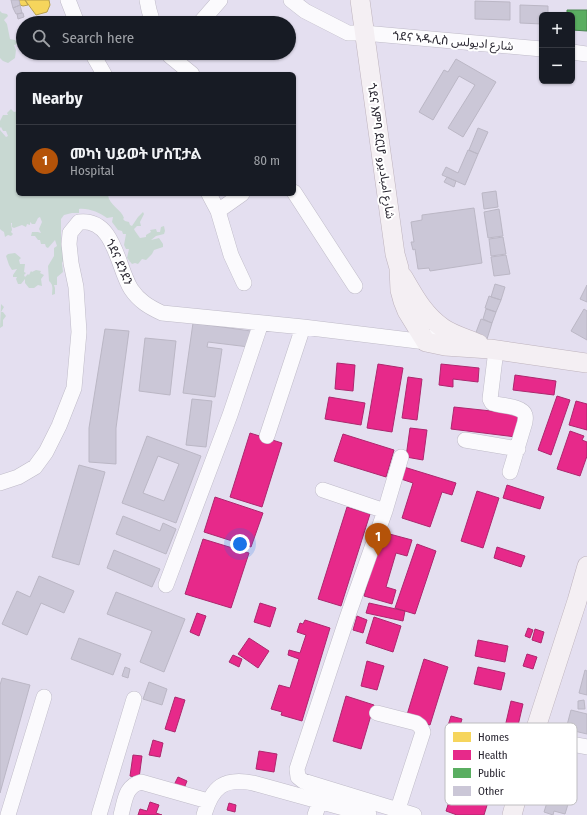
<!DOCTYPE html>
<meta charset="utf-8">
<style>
body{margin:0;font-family:"Fira Sans Condensed","Noto Sans Arabic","Noto Sans Ethiopic",sans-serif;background:#242831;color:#f1f3f6}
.controls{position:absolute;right:12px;top:12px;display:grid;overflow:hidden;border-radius:6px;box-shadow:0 1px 3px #0004}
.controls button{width:36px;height:36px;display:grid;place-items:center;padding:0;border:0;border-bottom:1px solid #363941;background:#171b24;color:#f1f3f6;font:20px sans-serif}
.you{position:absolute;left:240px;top:544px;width:14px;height:14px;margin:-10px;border:3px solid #fff;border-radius:50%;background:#1a73e8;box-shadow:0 0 0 6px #1a73e833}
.badge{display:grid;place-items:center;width:26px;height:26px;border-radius:50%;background:#b45309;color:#fff;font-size:13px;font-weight:700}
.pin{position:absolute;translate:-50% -33px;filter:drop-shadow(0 1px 2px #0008)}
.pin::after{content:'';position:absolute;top:21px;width:14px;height:12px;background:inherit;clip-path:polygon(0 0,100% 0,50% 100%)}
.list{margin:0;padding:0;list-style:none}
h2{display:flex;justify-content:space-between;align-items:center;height:52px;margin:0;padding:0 16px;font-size:17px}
h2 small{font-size:13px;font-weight:400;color:#9ea1a6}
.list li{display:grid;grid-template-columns:26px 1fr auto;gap:12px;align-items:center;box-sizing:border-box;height:72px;padding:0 16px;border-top:1px solid #363941}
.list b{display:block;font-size:15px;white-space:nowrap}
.list p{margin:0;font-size:13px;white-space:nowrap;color:#9ea1a6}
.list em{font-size:13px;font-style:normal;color:#9ea1a6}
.icon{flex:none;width:22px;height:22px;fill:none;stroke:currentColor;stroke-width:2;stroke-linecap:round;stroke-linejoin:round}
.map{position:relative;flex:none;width:587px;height:815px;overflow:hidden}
.search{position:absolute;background:#171b24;box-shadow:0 1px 3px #0004;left:16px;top:16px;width:280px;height:44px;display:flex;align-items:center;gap:10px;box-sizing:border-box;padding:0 14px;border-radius:22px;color:#9ea1a6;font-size:15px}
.panel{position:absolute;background:#171b24;box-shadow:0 1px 3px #0004;left:16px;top:72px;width:280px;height:124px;border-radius:6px}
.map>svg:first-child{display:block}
</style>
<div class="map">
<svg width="587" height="815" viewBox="0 0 587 815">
<rect width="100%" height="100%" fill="#e4dff0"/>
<!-- green -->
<path fill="#c8d8d2" d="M0,11L2,13L7,14L8,16L4,20L7,24L10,39L15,40L18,44L14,45L16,50L15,58L8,63L3,61L0,58Z
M11,109L14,112L18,111V194H105L108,195C109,205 121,209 124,218L123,219L125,221L129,222L130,225L132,226L138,217L143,212L144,214L140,222L141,226H137L134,229L135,231L140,238L146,237V235L151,232L150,230L156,229L157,232H160L161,227L164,226L165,231L164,234L156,236L151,240L159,238L163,244V247L154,250L152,254L146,260L142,259L138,264L135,263L132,264L127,258L129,249H126L124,245L126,234H123L122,231L118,230L112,222L113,217L107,218C100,213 89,208 79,209V213H72L64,215L61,219V246L63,248L64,259L62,263L63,272L57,277V285H54L55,288V294L52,295C52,290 54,285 49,281L48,266L54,256V248L57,246L55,240L48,248L46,247L45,244H41L40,240H38L35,236H31L32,232H38L41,233L39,229L42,222L40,217L38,218L35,224H32L30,222V225L27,224L26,227L22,225L14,228L12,227V223H11L12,230L11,232L13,234L11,236L8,235L5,237L4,232L1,230L0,229V130L6,137L8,136L6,131H3L1,127L0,128V121L3,115H8L7,113Z
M15,253L21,258L19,260L20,264H25L24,272L26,273L24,275L25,277L28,274L29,275L31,271L32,272L36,270L41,271L40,273L44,275L41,279L42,286L38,285L34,288H29L25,283V279L21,284H18L16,279L17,277H13V275L17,269L12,270L9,265L6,256L8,254Z
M1,304L4,307L1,312H3L6,316L3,320V326L0,328Z"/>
<!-- homes -->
<path fill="#f6d55c" stroke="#b8a04e" d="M19,0H25L28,5L23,6L20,5Z
M25,0H49L50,5L47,12L36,15Z"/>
<!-- health -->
<path fill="#e7298a" stroke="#ad276e" d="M337,363L355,365L353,391L335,389Z
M378,364L403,368L392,432L367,428Z
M441,364L479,368L478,382L453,379V387L439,385Z
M515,375L556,381L554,395L513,390Z
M408,377L422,379L417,420L402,418Z
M557,396L570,400L551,455L538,450Z
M329,397L365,403L361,425L325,419Z
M576,401L587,404V430L569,425Z
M454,407L519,414L516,437L451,429Z
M410,428L427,430L423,460L406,457Z
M570,431L584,436L582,440L587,442V456L580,476L557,469Z
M250,433L282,443L262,507L230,497Z
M343,434L394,450L386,477L334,461Z
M404,467L456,483L452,495L442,492L430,527L402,518L413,483L401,479Z
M507,485L544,497L540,509L503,498Z
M477,491L499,498L483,548L461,541Z
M215,497L263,513L251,547L204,532Z
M347,507L370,514L341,606L318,599Z
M382,532L412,540L407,556L396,553L386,587L396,590L392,604L364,596Z
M203,539L249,553L231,608L185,594Z
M417,544L436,551L415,614L395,608Z
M497,547L525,556L521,567L494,558Z
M260,603L276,608L270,627L254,622Z
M369,603L405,611L403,621L366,613Z
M197,613L206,616L199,636L190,632Z
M357,616L367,620L363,633L353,630Z
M374,617L401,626L393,652L366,643Z
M305,620L330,628L302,721L281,715L282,712L271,709L279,685L290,688L299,659L288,655L289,650L300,653L306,635L297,632L300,623L303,624Z
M528,628L533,630L530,638L525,636Z
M535,629L544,632L541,643L532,640Z
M249,638L269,651L258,668L238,654Z
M478,640L508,646L505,662L475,656Z
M527,654L537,657L533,669L523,666Z
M233,655L242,659L239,667L229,662Z
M424,659L448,667L430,725L406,718Z
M367,661L384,666L377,690L361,686Z
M478,667L505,673L501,690L474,684Z
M346,696L374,705L361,749L333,741Z
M175,697L185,700L175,732L165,729Z
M511,701L523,704L510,760L498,757Z
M451,716L462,719L457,736L446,732Z
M153,740L163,743L160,757L149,755Z
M259,751L277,754L274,772L256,769Z
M133,755L142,756L139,778L130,776Z
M461,765L496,776L484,815H457L446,811Z
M178,777L187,781L183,791L173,787Z
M150,802L159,805L156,813L162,815H138L140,809L147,811Z
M229,803L236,805L235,812L227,810Z"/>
<!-- public -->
<path fill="#5aae61" stroke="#4a8452" d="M567,10H587V31L572,30V15H567Z"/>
<!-- building -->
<path fill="#cbc7d7" stroke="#bbb7c5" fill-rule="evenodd" d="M11,0H19L20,5L13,8Z
M475,1L510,2V20L475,19Z
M20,5L22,13L16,14L13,8Z
M520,5L548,6V15H542V24L520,23Z
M22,13H23L24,17L18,19L17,14Z
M456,59L496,82L463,137L448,128L475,85L459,76L433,120L419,112L444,70L448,72Z
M478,128L488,132L478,154L469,150Z
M468,150L478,154L465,185L442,175L446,167L458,173Z
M447,177L456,181L454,187L444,182Z
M496,191L498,207L484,209L482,193Z
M474,208L482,263L430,271L429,268L418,269L415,249L413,250L411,242H414L411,222L422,220V215Z
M499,209L503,236L488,238L484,212Z
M503,237L506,254L491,256L489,239Z
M506,255L510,274L494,276L491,257Z
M495,284L505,287L501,300L491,297Z
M587,285V302L580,299Z
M489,296L501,300L496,312L485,308Z
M486,309L496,312L492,323L483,319Z
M584,309L587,311V340L571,331Z
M481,319L492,323L487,339L475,335Z
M193,323L251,331L249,347L208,342L207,347L222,349L215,397L183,393Z
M105,329L129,331L116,428V464L89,462V428Z
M145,338L176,341L170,395L139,391Z
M192,399L212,401L206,447L186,445Z
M147,436L201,456L176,523L122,503ZM158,456L179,464L164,501L143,493Z
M79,465L105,472L79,565L52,557Z
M123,516L160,531L163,523L176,529L166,554L116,534Z
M114,550L160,569L152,587L107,568Z
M39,576L74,591L64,613L41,603L27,635L2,624L17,591L30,597Z
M116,592L185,619L164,672L140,662L152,631L107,614Z
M79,638L121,654L113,675L71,659Z
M125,667L130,669L128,678L122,676Z
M585,670L587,671V695L579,693Z
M2,678L30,685L0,793V685Z
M149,682L167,689L162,705L143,699Z
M584,700L585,709H578V701Z
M571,710L587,714V734L566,729Z
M565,775L576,778L565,814L554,811L553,815L544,812L555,777L564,779Z"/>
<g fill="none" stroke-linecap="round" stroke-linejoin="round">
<defs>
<path id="minor" d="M68,0L77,23
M147,0L149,10L153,23
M291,0L305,11L348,33H364L542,49
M200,23L220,0
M572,52L587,54
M92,53L104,74
M169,53L170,56L192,74
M294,192L355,286
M209,194L218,211L231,255L244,283
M218,211L242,194
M496,350L490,399L492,403C500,406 523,406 525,415C526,418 525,420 525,422L510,472
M267,436L303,327
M465,440L518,449
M401,457L385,511L347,618L297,769L298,777L303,781L414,815
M0,483L18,477L35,467L46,452L59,426L74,388L79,332L76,287L71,263L69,244L70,233L79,222C115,218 117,267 131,289C139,301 149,307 162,313L303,327L426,342L432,337
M323,490L385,511
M166,585L230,415L261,323
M377,713L416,723L420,726L423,732L396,815
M533,737L587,747
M8,815L44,697
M99,815L134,699
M121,815C125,801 125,786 141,782L208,801
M204,815C212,787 224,777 253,783L369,815
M315,815L320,801"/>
<path id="major" d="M360,0L395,254L399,268L400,290L403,301L407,311L426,342L445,346L490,349L587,363
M403,277C414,296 424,315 443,328C453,335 468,339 479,344
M512,815L533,737L577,601L587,566"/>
</defs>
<!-- minor casing -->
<use href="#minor" stroke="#bfbbc8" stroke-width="16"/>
<!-- major casing -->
<use href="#major" stroke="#beb3bd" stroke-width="20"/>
<!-- minor -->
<use href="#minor" stroke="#fbfafd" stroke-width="15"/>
<!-- major -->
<use href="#major" stroke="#f4eff3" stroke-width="19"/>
</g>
<g text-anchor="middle" stroke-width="4" stroke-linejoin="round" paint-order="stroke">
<!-- street labels -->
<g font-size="12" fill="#26232e" stroke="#fff">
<text transform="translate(453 41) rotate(5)" y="4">ጎደና ኣዱሊስ شارع اديولس</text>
<text transform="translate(381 151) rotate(82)" y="4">ጎደና እምባ ደርሆ شارع امباديرو</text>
<text transform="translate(119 262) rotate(66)" y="4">ጎደና ደንደን</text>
</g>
</g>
<!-- legend -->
<rect x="445" y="723" width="132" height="82" rx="6" fill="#fff" stroke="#bebdc0" stroke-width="1"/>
<rect x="453" y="732" width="18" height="10" fill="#f6d55c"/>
<rect x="453" y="750" width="18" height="10" fill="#e7298a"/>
<rect x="453" y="768" width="18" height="10" fill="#5aae61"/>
<rect x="453" y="786" width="18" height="10" fill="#cbc7d7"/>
<g font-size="11" fill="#26232e">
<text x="478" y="741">Homes</text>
<text x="478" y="759">Health</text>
<text x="478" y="777">Public</text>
<text x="478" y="795">Other</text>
</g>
</svg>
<div class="controls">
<button>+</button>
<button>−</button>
</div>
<div class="you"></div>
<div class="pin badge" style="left:378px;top:556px">1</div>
<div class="search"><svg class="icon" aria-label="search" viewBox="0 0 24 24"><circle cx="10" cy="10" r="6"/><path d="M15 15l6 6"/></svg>Search here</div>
<section class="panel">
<h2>Nearby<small></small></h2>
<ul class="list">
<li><span class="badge">1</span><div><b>መካነ ህይወት ሆስፒታል</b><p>Hospital</p></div><em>80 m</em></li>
</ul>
</section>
</div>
